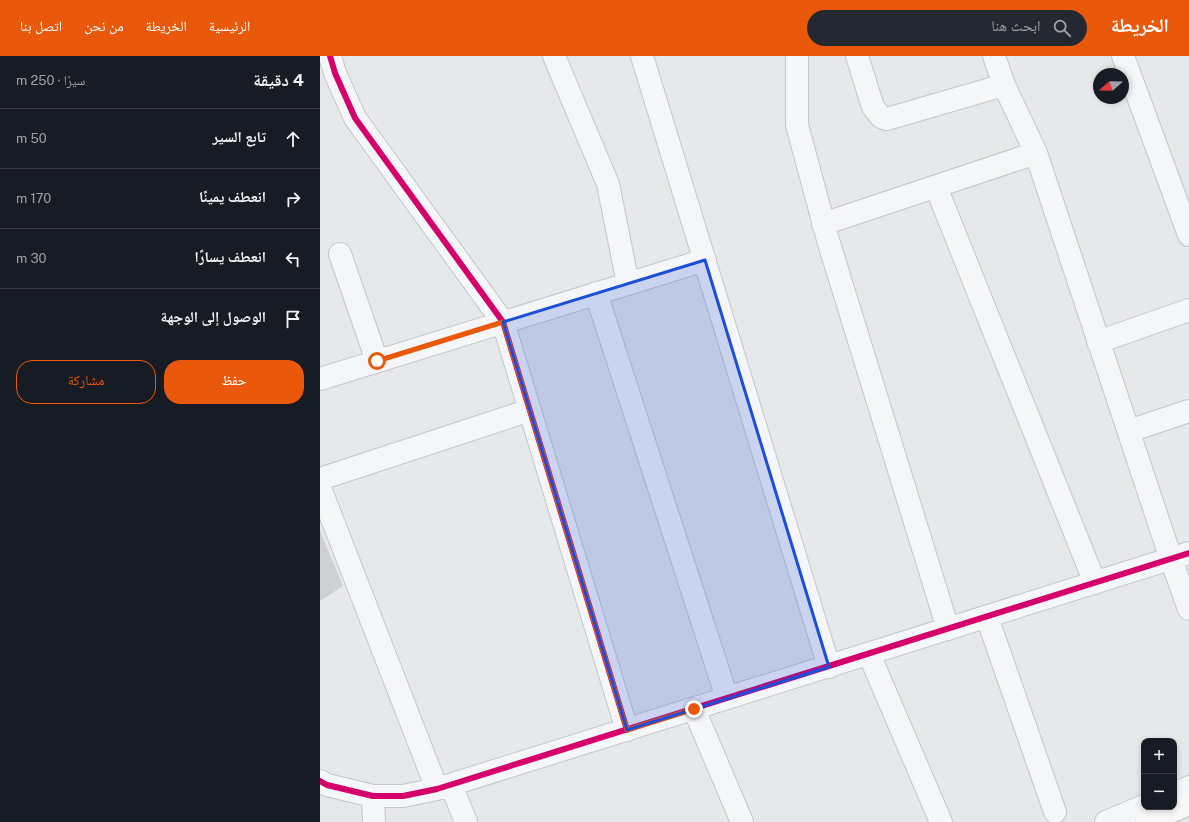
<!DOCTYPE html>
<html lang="ar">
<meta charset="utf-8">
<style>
body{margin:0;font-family:"Public Sans","Noto Naskh Arabic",sans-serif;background:#242831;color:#f1f3f6;direction:rtl}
.controls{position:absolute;right:12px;bottom:12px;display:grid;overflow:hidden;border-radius:8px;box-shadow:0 2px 6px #0003}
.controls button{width:36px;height:36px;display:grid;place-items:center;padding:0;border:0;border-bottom:1px solid #363941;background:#171b24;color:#f1f3f6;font:20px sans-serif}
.compass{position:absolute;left:773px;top:12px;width:36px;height:36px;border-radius:50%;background:#171b24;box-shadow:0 2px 6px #0003;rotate:250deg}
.stop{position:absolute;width:12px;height:12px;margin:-9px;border:3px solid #ea580c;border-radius:50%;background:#fff}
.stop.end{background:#ea580c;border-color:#fff;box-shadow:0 1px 4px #0008}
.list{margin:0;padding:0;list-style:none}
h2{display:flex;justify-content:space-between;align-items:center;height:52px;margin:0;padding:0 16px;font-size:17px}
h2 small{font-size:13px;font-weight:400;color:#9ea1a6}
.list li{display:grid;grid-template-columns:26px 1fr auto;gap:12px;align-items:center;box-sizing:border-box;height:60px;padding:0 16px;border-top:1px solid #363941}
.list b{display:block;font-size:15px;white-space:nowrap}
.list em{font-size:13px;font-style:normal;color:#9ea1a6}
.actions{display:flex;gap:8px;padding:12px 16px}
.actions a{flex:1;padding:9px 0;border:1px solid #ea580c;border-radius:16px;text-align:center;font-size:14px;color:#ea580c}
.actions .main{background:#ea580c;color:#fff}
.icon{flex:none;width:22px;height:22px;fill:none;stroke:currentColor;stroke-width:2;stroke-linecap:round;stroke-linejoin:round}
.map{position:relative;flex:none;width:869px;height:766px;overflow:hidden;direction:ltr}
header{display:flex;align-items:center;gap:24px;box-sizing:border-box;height:56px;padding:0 20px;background:#ea580c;color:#fff}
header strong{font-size:19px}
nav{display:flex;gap:22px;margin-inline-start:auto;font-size:14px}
.search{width:280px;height:36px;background:#242831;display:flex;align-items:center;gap:10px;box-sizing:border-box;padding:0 14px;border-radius:22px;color:#9ea1a6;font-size:15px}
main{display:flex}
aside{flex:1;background:#171b24}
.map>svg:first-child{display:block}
</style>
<header>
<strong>الخريطة</strong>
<div class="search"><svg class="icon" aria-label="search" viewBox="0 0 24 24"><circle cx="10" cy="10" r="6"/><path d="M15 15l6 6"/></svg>ابحث هنا</div>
<nav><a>الرئيسية</a><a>الخريطة</a><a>من نحن</a><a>اتصل بنا</a></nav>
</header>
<main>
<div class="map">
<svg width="869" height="766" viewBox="0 0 869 766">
<rect width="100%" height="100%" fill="#e6e8ea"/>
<!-- building -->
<path fill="#ced0d3" d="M0,475L23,530L0,545Z"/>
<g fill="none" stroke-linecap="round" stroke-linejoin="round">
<defs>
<path id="minor" d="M10,0L15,17L35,62L183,266L307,674
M234,0L288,128L308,228
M322,0L509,611
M477,0V69L508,184L628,573
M537,0L553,51L561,61L567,63L684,29
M674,0L684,29L716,97L851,503L869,553
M803,0L869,179
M616,131L775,527
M503,168L716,97
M20,198L57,305
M276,237L407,642
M778,286L869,254
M0,323L385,204
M809,375L869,355
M0,423L210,354
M0,432L117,733
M667,561L735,756
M549,598L621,766
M374,653L422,766
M0,725L7,729L53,740H83L117,733L869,497
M131,729L146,766
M854,738L869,731
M53,740L54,766
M786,766L824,750"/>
<path id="highway" d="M827,766L869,748"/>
</defs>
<!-- minor casing -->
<use href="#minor" stroke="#c4c6c8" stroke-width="24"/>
<!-- highway casing -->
<use href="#highway" stroke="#b8bbbf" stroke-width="24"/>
<!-- minor -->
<use href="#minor" stroke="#f5f6f7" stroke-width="22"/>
<!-- highway -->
<use href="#highway" stroke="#f8f8f8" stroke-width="22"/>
<defs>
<path id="cycleway" d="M10,0L15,17L35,62L183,266L307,674
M0,725L7,729L53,740H83L117,733L869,497"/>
</defs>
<!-- cycleway casing -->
<use href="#cycleway" stroke="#f4f6f9" stroke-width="8"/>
<!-- cycleway -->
<use href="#cycleway" stroke="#d6006c" stroke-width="6"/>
</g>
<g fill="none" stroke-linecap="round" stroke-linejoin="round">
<!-- route -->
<path stroke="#ea580c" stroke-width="5" d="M57,305L183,266L307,674L374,653"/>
</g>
<!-- marked area -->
<path fill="#1d4ed8" fill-opacity="0.2" stroke="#1d4ed8" stroke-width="3" stroke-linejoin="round" d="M385,204L509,611L307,674L183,266Z"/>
</svg>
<div class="controls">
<button>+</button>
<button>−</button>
</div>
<svg class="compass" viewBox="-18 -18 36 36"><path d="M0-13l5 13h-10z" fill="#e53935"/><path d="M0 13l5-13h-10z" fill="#9ea1a6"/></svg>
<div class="stop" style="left:57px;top:305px"></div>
<div class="stop end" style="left:374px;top:653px"></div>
</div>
<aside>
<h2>4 دقيقة<small>سيرًا · 250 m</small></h2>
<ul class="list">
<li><svg class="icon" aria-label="ahead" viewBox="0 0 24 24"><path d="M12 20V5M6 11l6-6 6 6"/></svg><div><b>تابع السير</b></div><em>50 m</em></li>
<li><svg class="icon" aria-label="right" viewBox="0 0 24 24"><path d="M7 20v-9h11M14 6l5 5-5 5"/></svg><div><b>انعطف يمينًا</b></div><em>170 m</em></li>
<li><svg class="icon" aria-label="left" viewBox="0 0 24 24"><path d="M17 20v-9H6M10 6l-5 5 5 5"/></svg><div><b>انعطف يسارًا</b></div><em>30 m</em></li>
<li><svg class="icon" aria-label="arrive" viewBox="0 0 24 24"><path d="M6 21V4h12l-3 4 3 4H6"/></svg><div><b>الوصول إلى الوجهة</b></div></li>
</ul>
<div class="actions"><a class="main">حفظ</a><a>مشاركة</a></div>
</aside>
</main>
